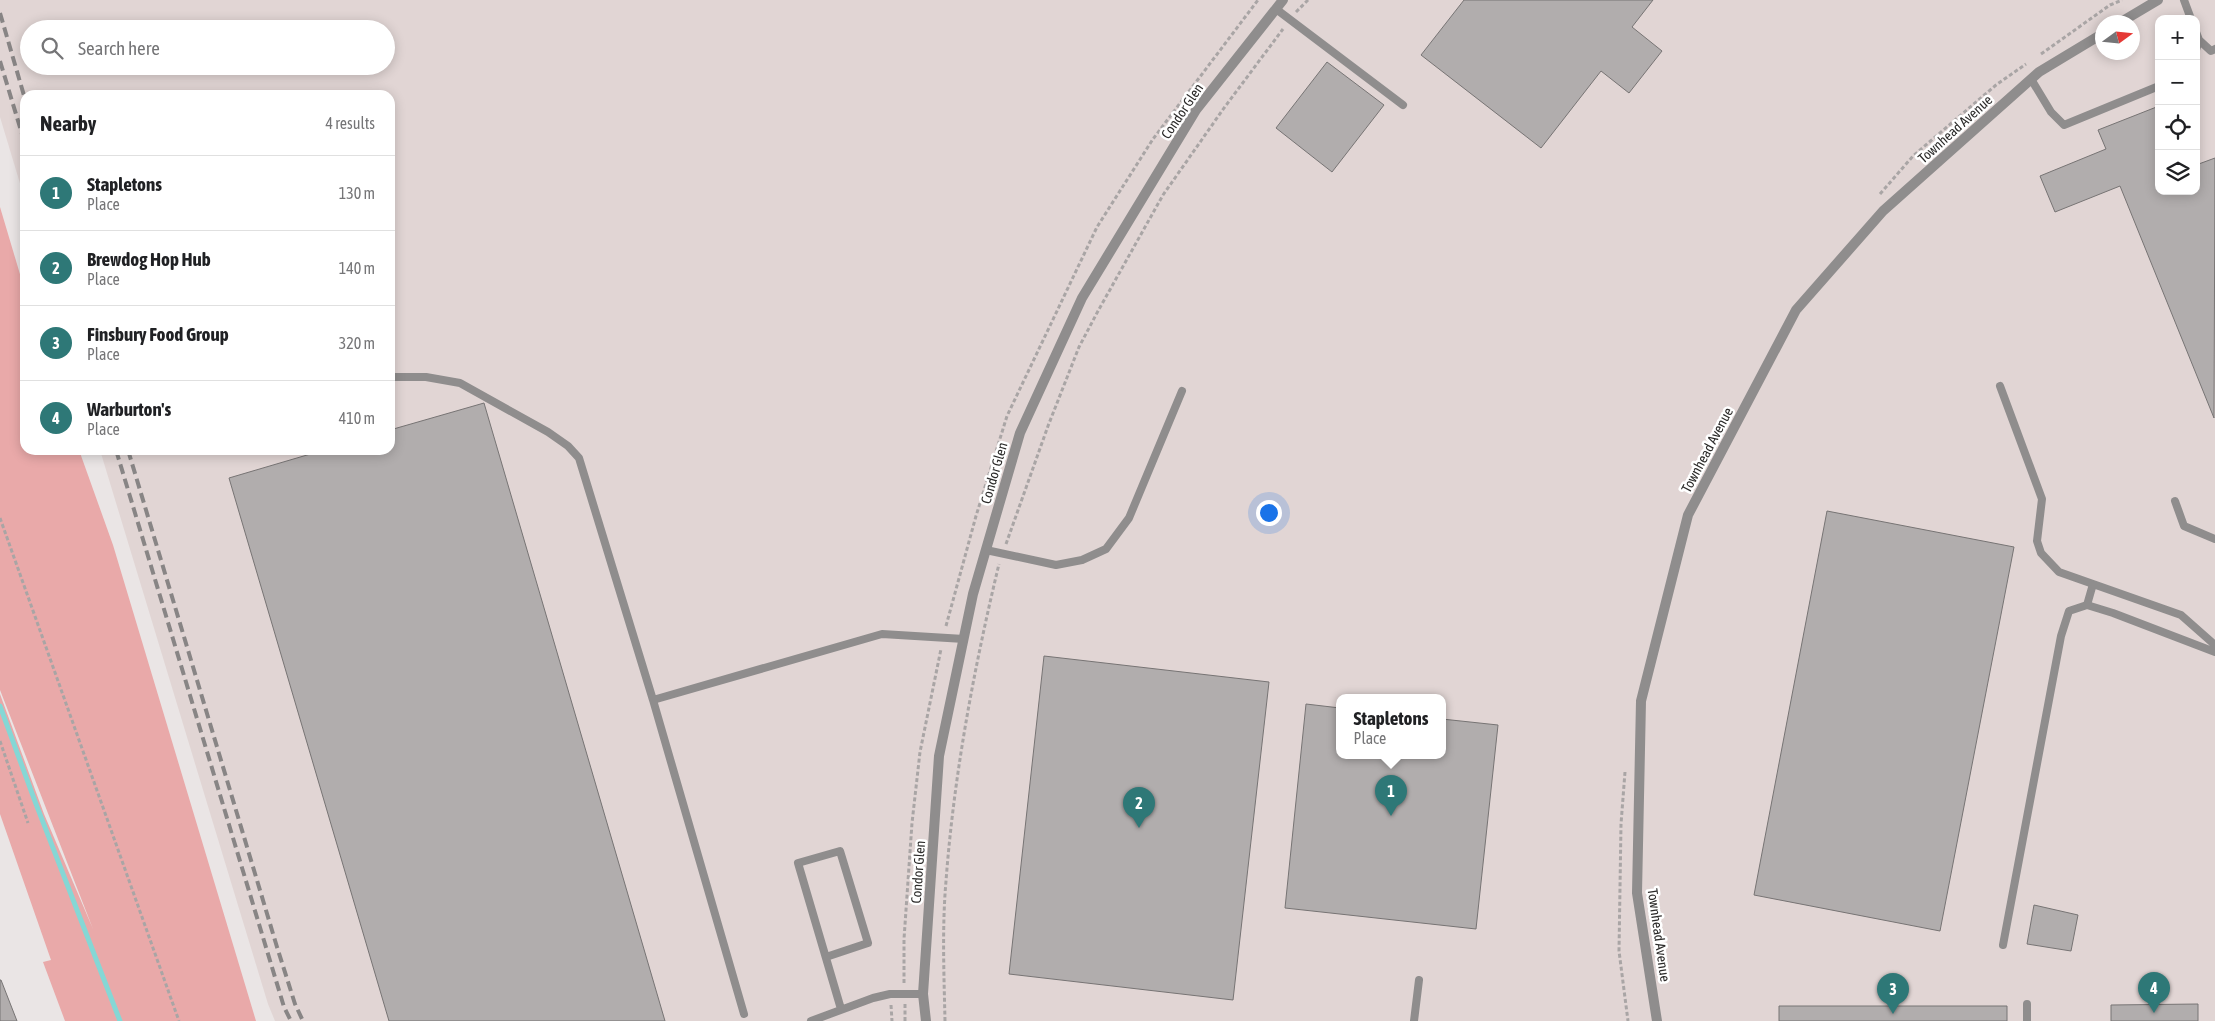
<!DOCTYPE html>
<meta charset="utf-8">
<style>
body{margin:0;font-family:"Asap Condensed",sans-serif;background:#f2f2f2;color:#202124}
.controls{position:absolute;right:15px;top:15px;display:grid;overflow:hidden;border-radius:10px;box-shadow:0 2px 12px #0003}
.controls button{width:45px;height:45px;display:grid;place-items:center;padding:0;border:0;border-bottom:1px solid #e0e0e0;background:#fff;color:#202124;font:25px sans-serif}
.compass{position:absolute;left:2095px;top:15px;width:45px;height:45px;border-radius:50%;background:#fff;box-shadow:0 2px 12px #0003;rotate:75deg}
.you{position:absolute;left:1268px;top:512px;width:18px;height:18px;margin:-12px;border:4px solid #fff;border-radius:50%;background:#1a73e8;box-shadow:0 0 0 8px #1a73e833}
.badge{display:grid;place-items:center;width:32px;height:32px;border-radius:50%;background:#2e7877;color:#fff;font-size:16px;font-weight:700}
.pin{position:absolute;translate:-50% -41px;filter:drop-shadow(0 1px 2px #0008)}
.pin::after{content:'';position:absolute;top:26px;width:18px;height:15px;background:inherit;clip-path:polygon(0 0,100% 0,50% 100%)}
.popup{position:absolute;left:1336px;top:694px;width:110px;height:65px;box-sizing:border-box;display:grid;place-content:center;border-radius:10px;background:#fff;filter:drop-shadow(0 1px 4px #0005);font-size:16px;white-space:nowrap;color:#757577}
.popup b{font-size:19px;color:#202124}
.popup::after{content:'';position:absolute;left:50%;top:100%;margin-left:-10px;border:10px solid transparent;border-top-color:#fff}
.list{margin:0;padding:0;list-style:none}
h2{display:flex;justify-content:space-between;align-items:center;height:65px;margin:0;padding:0 20px;font-size:21px}
h2 small{font-size:16px;font-weight:400;color:#757577}
.list li{display:grid;grid-template-columns:32px 1fr auto;gap:15px;align-items:center;box-sizing:border-box;height:75px;padding:0 20px;border-top:1px solid #e0e0e0}
.list b{display:block;font-size:19px;white-space:nowrap}
.list p{margin:0;font-size:16px;white-space:nowrap;color:#757577}
.list em{font-size:16px;font-style:normal;color:#757577}
.icon{flex:none;width:28px;height:28px;fill:none;stroke:currentColor;stroke-width:2;stroke-linecap:round;stroke-linejoin:round}
.map{position:relative;flex:none;width:2215px;height:1021px;overflow:hidden}
.search{position:absolute;background:#fff;box-shadow:0 2px 12px #0003;left:20px;top:20px;width:375px;height:55px;display:flex;align-items:center;gap:12px;box-sizing:border-box;padding:0 18px;border-radius:28px;color:#757577;font-size:19px}
.panel{position:absolute;background:#fff;box-shadow:0 2px 12px #0003;left:20px;top:90px;width:375px;height:365px;border-radius:15px}
.map>svg:first-child{display:block}
</style>
<div class="map">
<svg width="2215" height="1021" viewBox="0 0 2215 1021">
<rect width="100%" height="100%" fill="#eae5e5"/>
<!-- built -->
<path fill="#e1d5d4" fill-rule="evenodd" d="M0,0H2215V1021H275L268,1004L237,902L100,450H390V95H25V200L0,117ZM2159,19H2196V191H2159ZM2102,22H2132V52H2102ZM29,29H386V66H29ZM1340,697H1442V755H1340Z"/>
<!-- green -->
<path fill="#e9a9a9" d="M0,207L25,291V450H79L113,545L256,1021H65L43,962L51,960L0,814V694L44,814L93,929L0,690Z"/>
<g fill="none" stroke-linecap="round" stroke-linejoin="round">
<!-- stream -->
<path stroke="#85d7d5" stroke-width="5" d="M0,706L36,804L120,1021"/>
</g>
<!-- building -->
<path fill="#b1adad" stroke="#777474" d="M1464,0H1653L1632,27L1662,51L1629,93L1601,71L1541,148L1421,55Z
M1327,62L1384,105L1332,172L1276,128Z
M2159,106V191H2196V165L2215,158L2214,418L2120,186L2055,212L2040,176L2106,149L2098,130Z
M484,403L665,1021H389L229,478L324,450H390V430Z
M1827,511L2014,547L1940,931L1754,895Z
M1044,656L1269,682L1233,1000L1009,974Z
M1306,704L1340,708V755H1442V719L1498,725L1476,929L1285,908Z
M2034,905L2078,915L2071,951L2027,944Z
M0,980H1L17,1021H0Z
M2198,1004V1021H2111V1005Z
M1779,1006H2007V1021H1779Z"/>
<g fill="none" stroke-linecap="round" stroke-linejoin="round">
<!-- path -->
<path stroke="#a9a5a5" stroke-width="3" stroke-dasharray="4 2.5" stroke-linecap="butt" d="M1296,12L1308,0
M2041,54L2110,5L2122,0
M1880,194L1913,156L1996,85L2026,64
M0,518L179,1021
M1006,544L1048,426L1079,347L1098,311L1163,195L1224,108L1283,29
M946,626L976,516L1007,416L1097,227L1153,139L1258,0
M0,741L28,823
M1625,772L1621,824L1619,951L1628,1021
M904,983V939L912,823L920,752L941,649
M905,1004V1021
M891,1005L892,1021
M945,1021C944,975 942,927 946,881C954,774 974,668 999,564"/>
<!-- lane -->
<path stroke="#8f8d8d" stroke-width="8" d="M2184,0L2191,19
M1276,9L1403,105
M2196,32L2199,40L2211,51L2215,49
M2196,50L2199,40
M2031,79L2051,112L2064,125L2159,86
M390,377H426L460,383L548,432L568,446L579,458L653,700
M2000,386L2042,499L2037,541L2041,553L2059,572L2181,615L2215,645
M2175,501L2184,526L2215,539
M986,550L1056,565L1082,560L1106,549L1129,518L1182,391
M2087,605L2093,584
M2003,945L2061,636L2069,611L2087,605L2113,613L2215,652
M826,957L868,943L840,851L798,863L841,1009
M2027,1004V1021
M744,1014L653,700L882,634L964,639
M811,1021L873,998L890,994H923
M1414,1021L1419,980"/>
<!-- street -->
<path stroke="#8f8d8d" stroke-width="10" d="M2121,22L2158,0
M926,1021L923,994L939,756L973,594L1020,433L1082,298L1196,110L1283,0
M1657,1021L1637,893L1641,701L1688,515L1796,310L1883,211L2039,72L2102,34"/>
<!-- rail -->
<path stroke="#888585" stroke-width="4" stroke-dasharray="10 5" stroke-linecap="butt" d="M0,13L25,99
M0,61L25,144
M116,450L284,1007L291,1021
M128,450L277,947L295,1004L303,1021"/>
</g>
<g text-anchor="middle" stroke-width="5" stroke-linejoin="round" paint-order="stroke">
<!-- street labels -->
<g font-size="14" fill="#2b2a29" stroke="#fff">
<text transform="translate(1182 111) rotate(-56)" y="5">Condor Glen</text>
<text transform="translate(1955 129) rotate(-42)" y="5">Townhead Avenue</text>
<text transform="translate(1707 450) rotate(-62)" y="5">Townhead Avenue</text>
<text transform="translate(994 473) rotate(-74)" y="5">Condor Glen</text>
<text transform="translate(918 872) rotate(-86)" y="5">Condor Glen</text>
<text transform="translate(1659 935) rotate(82)" y="5">Townhead Avenue</text>
</g>
</g>
</svg>
<div class="controls">
<button>+</button>
<button>−</button>
<button><svg class="icon" aria-label="locate" viewBox="0 0 24 24"><circle cx="12" cy="12" r="6"/><path d="M12 2v4M12 18v4M2 12h4M18 12h4"/></svg></button>
<button><svg class="icon" aria-label="layers" viewBox="0 0 24 24"><path d="M12 4l9 5-9 5-9-5zM3 14l9 5 9-5"/></svg></button>
</div>
<svg class="compass" viewBox="-18 -18 36 36"><path d="M0-13l5 13h-10z" fill="#e53935"/><path d="M0 13l5-13h-10z" fill="#757577"/></svg>
<div class="you"></div>
<div class="pin badge" style="left:1391px;top:816px">1</div>
<div class="popup"><b>Stapletons</b>Place</div>
<div class="pin badge" style="left:1139px;top:828px">2</div>
<div class="pin badge" style="left:1893px;top:1014px">3</div>
<div class="pin badge" style="left:2154px;top:1013px">4</div>
<div class="search"><svg class="icon" aria-label="search" viewBox="0 0 24 24"><circle cx="10" cy="10" r="6"/><path d="M15 15l6 6"/></svg>Search here</div>
<section class="panel">
<h2>Nearby<small>4 results</small></h2>
<ul class="list">
<li><span class="badge">1</span><div><b>Stapletons</b><p>Place</p></div><em>130 m</em></li>
<li><span class="badge">2</span><div><b>Brewdog Hop Hub</b><p>Place</p></div><em>140 m</em></li>
<li><span class="badge">3</span><div><b>Finsbury Food Group</b><p>Place</p></div><em>320 m</em></li>
<li><span class="badge">4</span><div><b>Warburton's</b><p>Place</p></div><em>410 m</em></li>
</ul>
</section>
</div>
